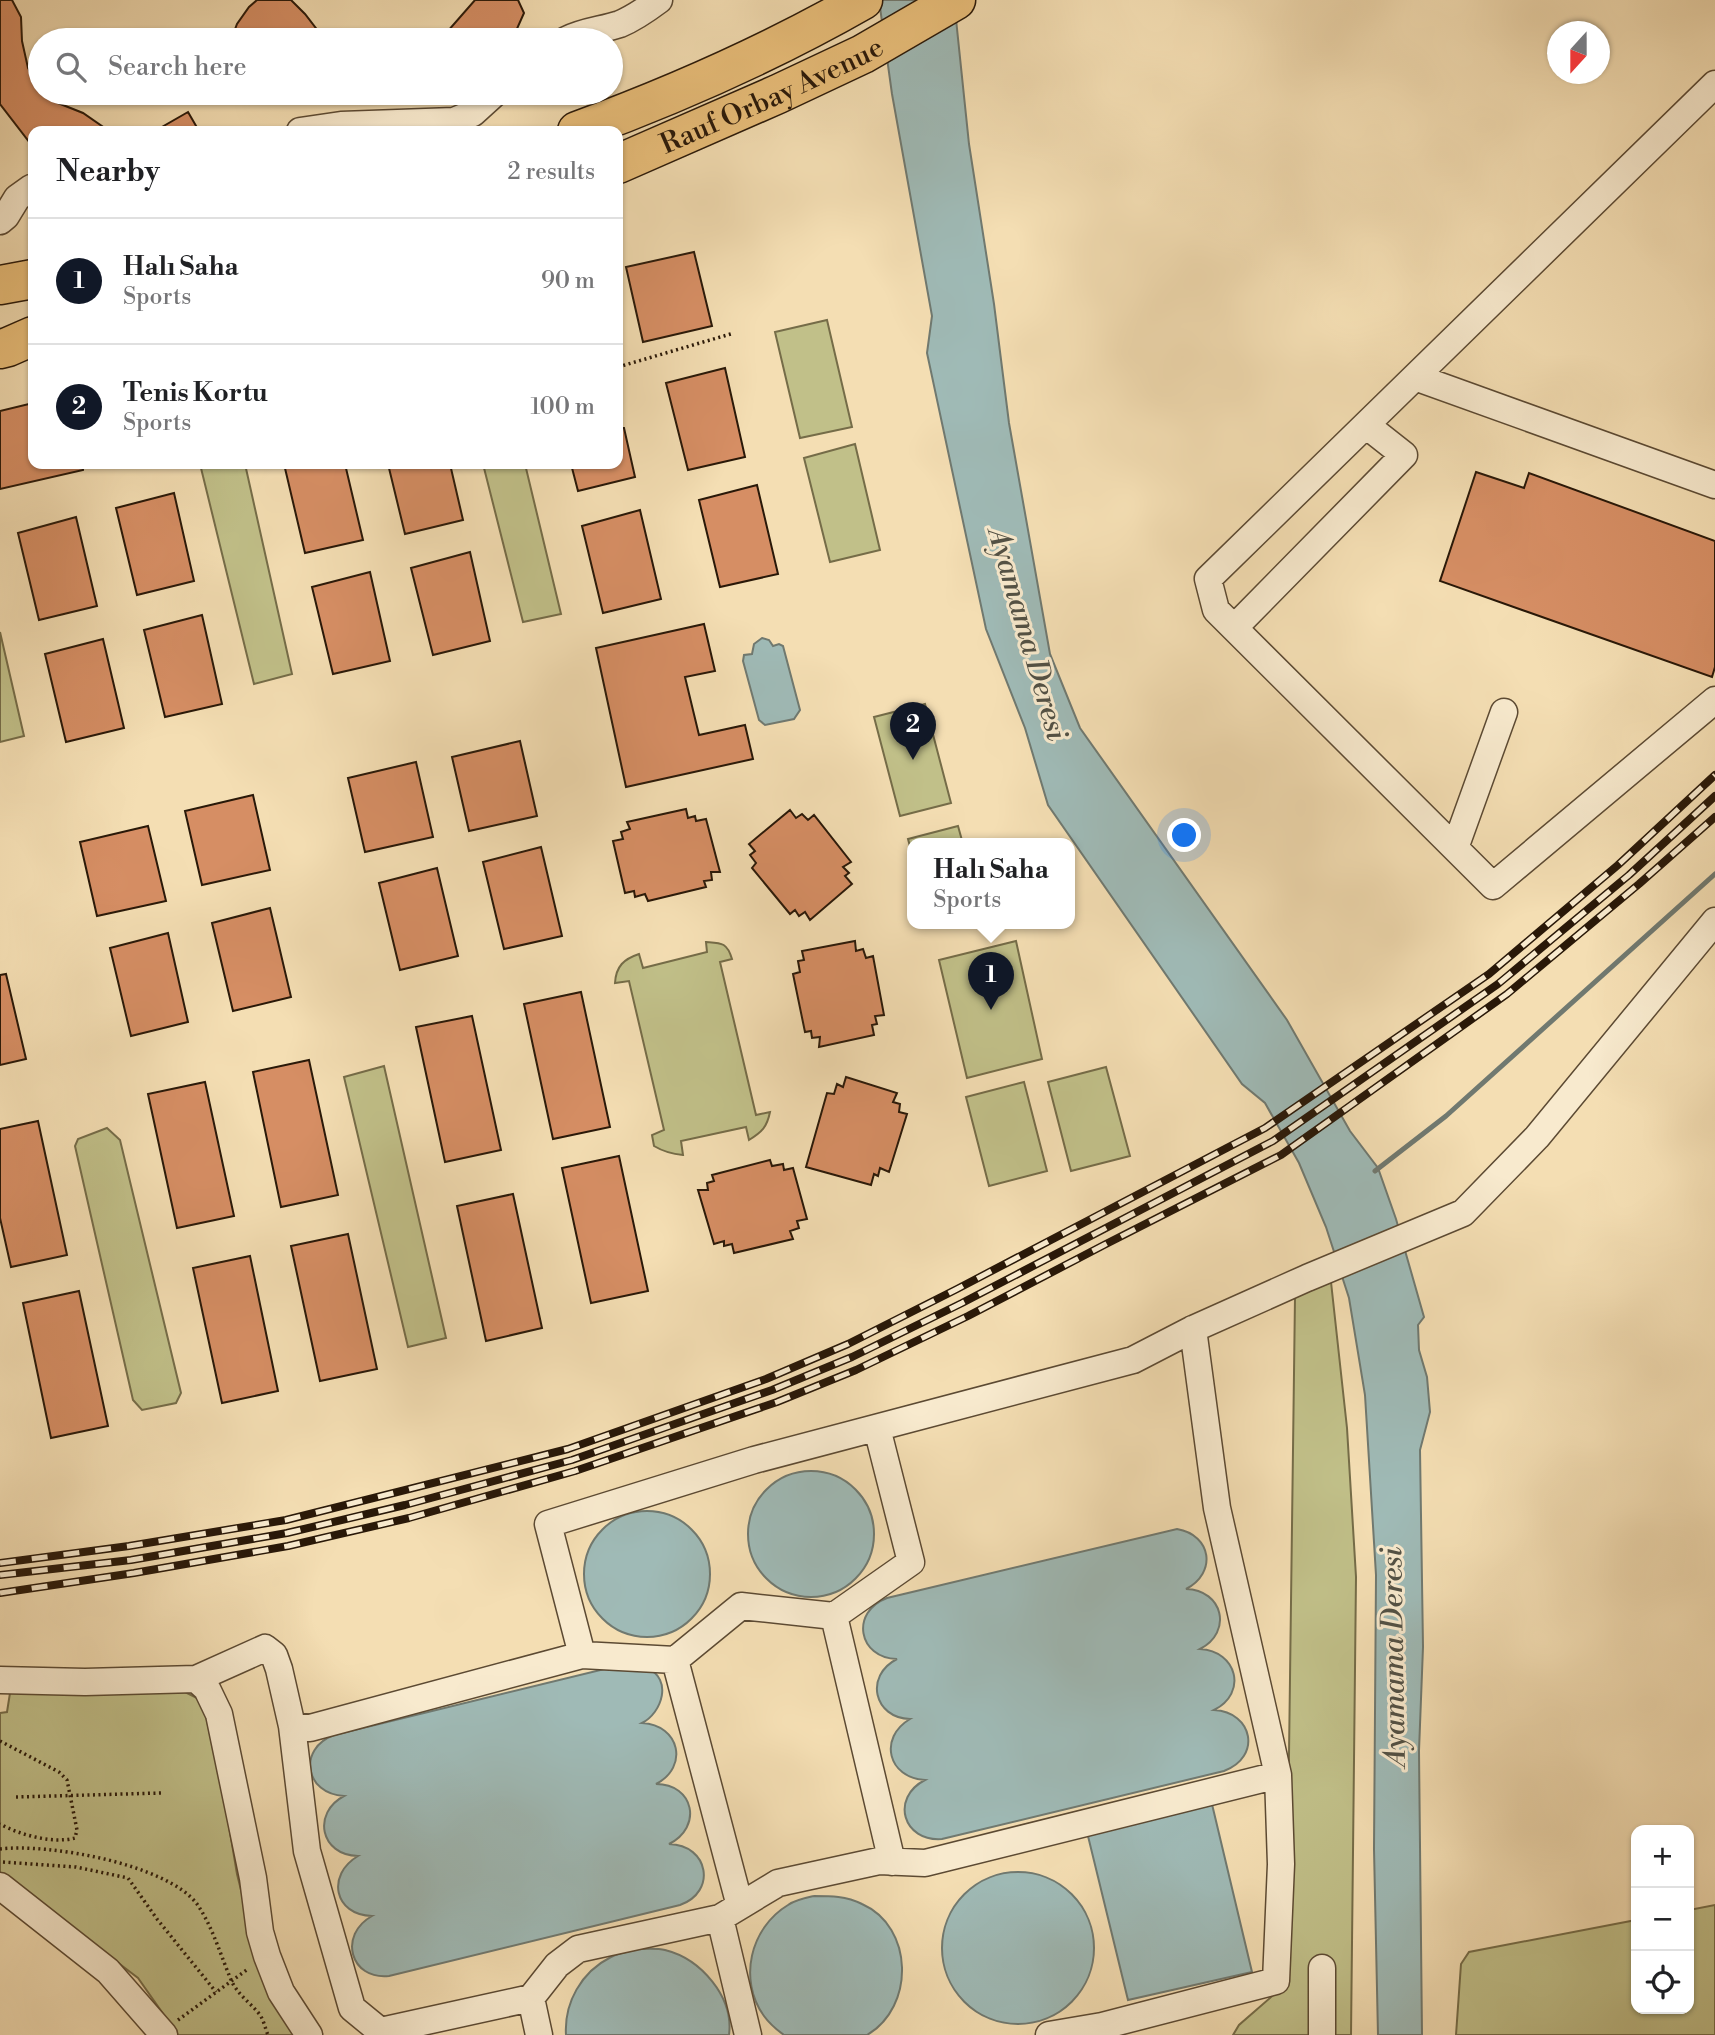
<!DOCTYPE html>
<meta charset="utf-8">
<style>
body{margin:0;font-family:"Libre Bodoni",serif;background:#f2f2f2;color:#202124}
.controls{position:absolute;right:21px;bottom:21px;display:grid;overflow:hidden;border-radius:14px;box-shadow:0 2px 5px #0004}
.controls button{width:63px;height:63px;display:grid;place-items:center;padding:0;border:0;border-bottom:2px solid #e0e0e0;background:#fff;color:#202124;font:35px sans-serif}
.compass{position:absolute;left:1547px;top:21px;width:63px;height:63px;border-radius:50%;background:#fff;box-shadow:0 2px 5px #0004;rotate:201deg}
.you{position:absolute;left:1185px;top:836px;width:24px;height:24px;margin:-18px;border:5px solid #fff;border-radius:50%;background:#1a73e8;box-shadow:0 0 0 10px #1a73e833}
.badge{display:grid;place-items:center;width:46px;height:46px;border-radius:50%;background:#111827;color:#fff;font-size:23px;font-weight:700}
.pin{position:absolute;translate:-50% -58px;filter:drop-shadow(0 2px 4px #0008)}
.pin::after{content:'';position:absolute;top:37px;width:24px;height:21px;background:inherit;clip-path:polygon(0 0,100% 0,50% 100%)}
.popup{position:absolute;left:907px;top:838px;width:168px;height:91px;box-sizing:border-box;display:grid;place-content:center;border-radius:14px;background:#fff;filter:drop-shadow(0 2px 5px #0005);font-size:23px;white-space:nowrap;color:#757577}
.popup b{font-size:26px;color:#202124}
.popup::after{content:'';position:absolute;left:50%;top:100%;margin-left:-14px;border:14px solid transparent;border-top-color:#fff}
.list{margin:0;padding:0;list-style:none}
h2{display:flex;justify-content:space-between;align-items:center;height:91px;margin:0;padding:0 28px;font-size:30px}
h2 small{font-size:23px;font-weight:400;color:#757577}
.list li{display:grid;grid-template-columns:46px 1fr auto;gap:21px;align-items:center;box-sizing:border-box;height:126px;padding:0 28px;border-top:2px solid #e0e0e0}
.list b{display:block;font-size:26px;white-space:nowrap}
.list p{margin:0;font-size:23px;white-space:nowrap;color:#757577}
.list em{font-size:23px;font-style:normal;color:#757577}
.icon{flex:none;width:38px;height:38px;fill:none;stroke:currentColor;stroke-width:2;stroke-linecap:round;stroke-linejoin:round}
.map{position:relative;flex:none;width:1715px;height:2035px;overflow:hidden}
.search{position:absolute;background:#fff;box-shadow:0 2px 5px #0004;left:28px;top:28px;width:595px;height:77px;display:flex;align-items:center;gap:18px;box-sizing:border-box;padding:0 24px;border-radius:38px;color:#757577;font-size:26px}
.panel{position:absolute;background:#fff;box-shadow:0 2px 5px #0004;left:28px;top:126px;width:595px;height:343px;border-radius:14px}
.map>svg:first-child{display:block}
</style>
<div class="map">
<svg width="1715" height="2035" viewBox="0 0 1715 2035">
<rect width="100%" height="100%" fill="#f4deb3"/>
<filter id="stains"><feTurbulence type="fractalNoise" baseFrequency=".00286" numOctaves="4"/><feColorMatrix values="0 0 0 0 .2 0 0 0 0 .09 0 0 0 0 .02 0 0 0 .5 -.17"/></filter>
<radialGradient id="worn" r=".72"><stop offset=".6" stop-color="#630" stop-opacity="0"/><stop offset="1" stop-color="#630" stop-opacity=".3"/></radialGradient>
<!-- green -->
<path fill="#c1c089" stroke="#756c48" stroke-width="2" d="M827,320L852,427L800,438L775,332Z
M855,444L880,550L830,562L804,458Z
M200,464H245L292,674L254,684Z
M483,464H525L561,614L523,622Z
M0,632L24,736L0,742Z
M925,704L951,803L900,816L874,717Z
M958,826L963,844H912V854L908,839Z
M1016,941L1042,1059L967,1078L939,960Z
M706,942C721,943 727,942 732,959L720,962L756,1115L770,1112C767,1127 762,1132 749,1140L746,1127L681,1141L683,1155C672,1154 664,1152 654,1146L652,1135L664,1130L629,981L615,983C616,966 624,959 639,954L643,968L707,952Z
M384,1066L446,1338L408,1347L344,1077Z
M1106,1067L1130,1156L1071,1171L1048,1082Z
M1024,1082L1047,1171L989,1186L966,1097Z
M107,1128L120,1140L181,1393L176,1403L142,1410L133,1400L75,1146L78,1139Z
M1331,1282L1347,1428L1356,1577L1351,2035H1233L1239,2025L1286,1984L1295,1297Z
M185,1692L197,1698L205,1711L227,1814L237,1874L255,1946L295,2035H178L138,1978L0,1873V1713L7,1712L10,1693Z
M1715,1905V2035H1456L1461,1964L1469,1952L1636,1920V2009H1689V1910Z"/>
<!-- water -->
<path fill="#9fbab6" stroke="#707970" stroke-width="2" d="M879,0H954L969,144L994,304L1009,423L1050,654L1080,728L1287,1020L1350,1131L1378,1168L1396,1219L1424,1317L1418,1325L1419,1350L1427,1377L1430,1412L1420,1450L1423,1647L1419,1751L1422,2035H1378L1374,1849L1376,1575L1365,1395L1349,1298L1326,1227L1299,1163L1265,1103L1242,1084L1048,805L1025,728L986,629L927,353L932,316L892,94Z
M762,638L769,640L773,646L779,644L783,646L800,710L794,719L765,725L759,720L743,661L744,655L752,654L754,644Z
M748 1534a63 63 0 1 1 126 0a63 63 0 1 1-126 0Z
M584 1574a63 63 0 1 1 126 0a63 63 0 1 1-126 0Z
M1177,1529C1212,1535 1217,1573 1186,1589C1223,1590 1233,1632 1200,1649C1237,1651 1248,1693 1214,1710C1253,1712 1262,1757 1224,1771L942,1839C903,1842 890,1798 925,1780C888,1778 878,1738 910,1719C874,1718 864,1676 897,1659C858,1658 850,1612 887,1598Z
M625,1664C632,1665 641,1665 647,1668C673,1679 662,1713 642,1723C680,1725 689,1767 656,1784C694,1784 703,1827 669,1844C709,1845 717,1892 680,1905L389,1976C350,1980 338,1935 372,1916C334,1915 326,1875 358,1856C320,1855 312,1813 344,1796C305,1794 297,1749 334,1735Z
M1211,1800L1252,1972L1128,2000L1087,1832Z
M942 1948a76 76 0 1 1 152 0a76 76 0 1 1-152 0Z
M814,1896C831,1896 846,1896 862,1904C914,1927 915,2007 867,2035H784C777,2030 769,2023 764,2016C738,1980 750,1928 788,1905C795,1900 805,1898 814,1896Z
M638,1949C646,1949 657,1948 665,1950C701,1959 734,1997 729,2035H566C564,2003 581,1972 611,1957C619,1953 629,1951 638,1949Z"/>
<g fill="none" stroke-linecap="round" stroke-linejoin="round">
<!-- stream -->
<path stroke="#707970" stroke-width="5" d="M1375,1171L1446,1116L1715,874"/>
</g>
<!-- building -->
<path fill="#d68e64" stroke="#291808" stroke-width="2" d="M0,0H12L21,17L22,41L28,68L40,89V93H45L58,103L83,113L109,131H33V140L30,143L0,104Z
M257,0H291L305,14L325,40H231L237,24L249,7Z
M475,0H518L524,13L512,40H440Z
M188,112L199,131H155Z
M694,252L712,326L643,342L626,267Z
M725,368L745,457L688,470L666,383Z
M33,403V464H83V470L0,489V411Z
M618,428H624L635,477L578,491L571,464H618Z
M284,464H345L363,540L305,553Z
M388,464H450L463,520L405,534Z
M1476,472L1524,488L1529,473L1715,541V667L1712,677L1440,581Z
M757,485L778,574L720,587L699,500Z
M174,493L194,581L137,595L116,508Z
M640,510L661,599L603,613L582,526Z
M76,517L97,606L39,620L18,533Z
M470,552L490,641L433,655L411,568Z
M370,572L390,661L333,674L312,587Z
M202,615L222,704L165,717L144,630Z
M704,624L715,671L685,677L699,735L745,725L753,759L626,787L596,648Z
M103,639L124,728L66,742L45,654Z
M520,741L537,816L469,831L452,757Z
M416,762L433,837L365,852L348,778Z
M253,795L270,870L202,885L185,811Z
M686,809L688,818L695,816L696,821L706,819L720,872H711L712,880L704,881L706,887L648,901L645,894L635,897L634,891L625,893L613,841L623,839L621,832L630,829L627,822Z
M790,810L796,818L802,814L808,820L814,815L851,862L843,867L849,873L845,876L852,884L810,920L805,912L799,916L795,910L790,914L752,868L756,863L750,855L755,851L749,844Z
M148,826L166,901L97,916L80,842Z
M541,847L562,936L504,949L483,862Z
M437,868L458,956L400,970L379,883Z
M270,908L291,997L233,1011L212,923Z
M168,933L188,1022L131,1036L110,948Z
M855,941L856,951L863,949L866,958L873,956L884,1015L875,1016L877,1024L872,1025L874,1035L819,1047L820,1037L812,1038L811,1031L805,1032L793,974L800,972L798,961L804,960L802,951Z
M6,974L26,1059L0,1065V975Z
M581,992L610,1127L553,1139L524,1004Z
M472,1016L501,1150L445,1162L416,1027Z
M309,1060L338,1195L281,1207L253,1072Z
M846,1077L897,1093L893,1102L900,1104L899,1112L907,1114L889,1172L880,1168L878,1176L874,1174L871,1185L806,1167L827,1093L834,1094L837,1084L843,1087Z
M205,1082L234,1216L177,1228L148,1094Z
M38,1121L67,1255L11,1267L0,1218V1129Z
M619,1156L648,1291L591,1303L562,1168Z
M770,1160L772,1166L783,1164L784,1170L793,1168L807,1219L797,1221L799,1228L790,1231L793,1239L734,1253L732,1244L724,1246V1241L714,1244L698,1190H708L707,1183L714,1181L712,1175Z
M513,1194L542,1328L486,1341L457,1206Z
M348,1234L377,1369L320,1381L291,1246Z
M250,1256L278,1391L222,1403L193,1268Z
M79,1291L108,1426L51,1438L23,1303Z"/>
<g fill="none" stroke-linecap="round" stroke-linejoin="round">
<defs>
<path id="minor" d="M566,40C583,31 602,30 620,24C634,18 647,9 659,0
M1715,84L1208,579L1216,610L1493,886L1715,700
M300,131L341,125L454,121L473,113L495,93
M0,221L6,216L17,198L31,188H33
M1415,377L1715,485
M1234,628L1404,455L1366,425
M1455,848L1504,712
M834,1616L911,1562L877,1428
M582,1655L675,1660
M196,1679L265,1648L274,1655L279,1669L292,1726L307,1851L352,2008L385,2035
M0,1680L85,1682L196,1679L207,1689L219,1714L253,1878L260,1932L267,1956L281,1992L309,2035
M292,1726L310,1728L582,1655L548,1524L754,1460L1133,1360L1193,1329L1307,1278L1463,1213L1537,1137L1715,921
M0,1886L108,1971L164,2035
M740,1906L675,1660L741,1606L834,1616L892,1862
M531,1998L539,2035
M381,2031L531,1998L557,1965L578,1949L720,1918
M748,2035L720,1918L778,1883L879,1861L925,1863L1278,1775
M1049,2035L1102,2026L1276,1981L1281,1864L1278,1775L1217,1508L1193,1329
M1322,2035V1968"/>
<g id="highway">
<path d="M577,131C675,95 772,52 863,0"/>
<path id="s1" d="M618,164L778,94L863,54L956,0"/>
<path d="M0,285L33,279"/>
<path d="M0,349L8,347L33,336"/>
</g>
</defs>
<!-- minor casing -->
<use href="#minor" stroke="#5c4a33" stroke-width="29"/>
<!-- highway casing -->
<use href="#highway" stroke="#291808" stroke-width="41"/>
<!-- path -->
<path stroke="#291808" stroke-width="3.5" stroke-dasharray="2 3.5" stroke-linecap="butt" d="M618,367L734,333
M0,1741L59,1772L67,1780L77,1830L75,1838C53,1844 20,1835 0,1824
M16,1797L161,1793
M0,1849C48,1843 167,1864 197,1904C213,1927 221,1957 232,1982C239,1996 251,2003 260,2015C264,2021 265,2028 268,2035
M3,1862L76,1867L128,1878L157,1919L216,1992
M178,2020L248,1969"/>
<!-- minor -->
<use href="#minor" stroke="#f8eace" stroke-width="26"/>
<!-- highway -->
<use href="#highway" stroke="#eabf7a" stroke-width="38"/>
<defs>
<path id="rail" d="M0,1563L129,1546L286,1520L568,1449L766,1379L848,1344L957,1289L1265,1128L1489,974L1618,865L1715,775
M0,1575L131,1560L287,1533L405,1505L572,1460L772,1390L852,1357L962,1303L1273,1141L1498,984L1629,875L1715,796
M0,1593L134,1573L288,1546L409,1518L575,1471L777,1402L856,1370L968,1316L1104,1245L1281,1155L1507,994L1639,884L1715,817"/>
</defs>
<!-- rail casing -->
<use href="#rail" stroke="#291808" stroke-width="8"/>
<!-- rail -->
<use href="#rail" stroke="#f8eace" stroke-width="5" stroke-dasharray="16" stroke-linecap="butt"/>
</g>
<g text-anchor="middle" stroke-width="6" stroke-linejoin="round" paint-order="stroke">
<!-- street labels -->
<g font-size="28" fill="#291808" stroke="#f8eace">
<text dy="10" stroke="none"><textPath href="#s1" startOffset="168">Rauf Orbay Avenue</textPath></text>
</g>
<!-- water labels -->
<g font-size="30" font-style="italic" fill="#525145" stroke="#f8eace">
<text transform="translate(1028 634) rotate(74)" y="10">Ayamama Deresi</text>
<text transform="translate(1393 1657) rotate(-91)" y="10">Ayamama Deresi</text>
</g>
</g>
<rect width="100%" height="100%" filter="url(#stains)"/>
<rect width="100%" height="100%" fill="url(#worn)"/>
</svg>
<div class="controls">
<button>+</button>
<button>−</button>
<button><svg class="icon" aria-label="locate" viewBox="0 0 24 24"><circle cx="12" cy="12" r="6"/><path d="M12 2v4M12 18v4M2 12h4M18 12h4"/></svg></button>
</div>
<svg class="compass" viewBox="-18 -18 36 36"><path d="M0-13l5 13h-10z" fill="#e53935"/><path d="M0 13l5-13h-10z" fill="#757577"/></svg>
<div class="you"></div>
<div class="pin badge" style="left:991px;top:1010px">1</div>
<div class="popup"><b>Halı Saha</b>Sports</div>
<div class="pin badge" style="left:913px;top:760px">2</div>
<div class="search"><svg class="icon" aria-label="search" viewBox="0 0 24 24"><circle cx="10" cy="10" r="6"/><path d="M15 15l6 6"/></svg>Search here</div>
<section class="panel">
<h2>Nearby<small>2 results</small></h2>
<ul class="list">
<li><span class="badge">1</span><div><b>Halı Saha</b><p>Sports</p></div><em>90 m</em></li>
<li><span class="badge">2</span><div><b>Tenis Kortu</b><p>Sports</p></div><em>100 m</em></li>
</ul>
</section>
</div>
